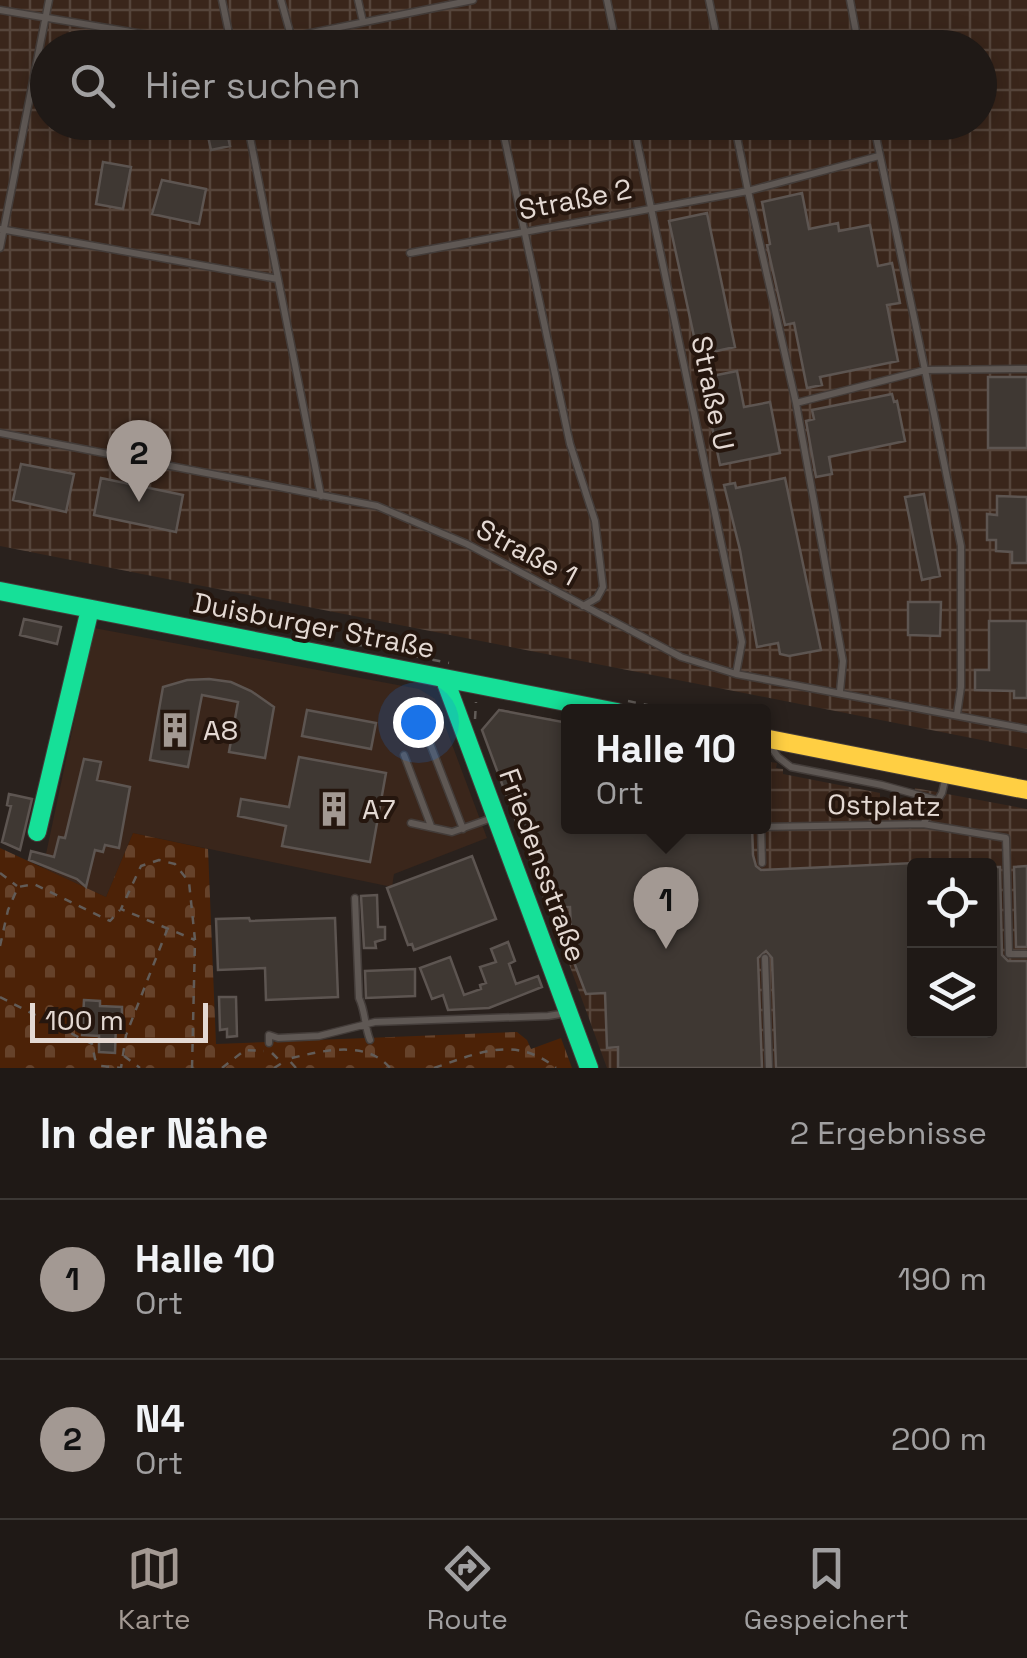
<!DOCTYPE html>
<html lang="de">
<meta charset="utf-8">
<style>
body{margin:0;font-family:"Space Grotesk",sans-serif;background:#2c2623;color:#f1f3f6}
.controls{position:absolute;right:30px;bottom:30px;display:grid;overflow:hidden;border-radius:10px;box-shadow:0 5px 25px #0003}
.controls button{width:90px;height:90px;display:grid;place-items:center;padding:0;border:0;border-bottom:2px solid #3c3835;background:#1f1916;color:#f1f3f6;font:50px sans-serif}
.scale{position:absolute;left:30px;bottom:25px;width:178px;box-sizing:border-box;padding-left:10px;border:5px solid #e4d9d3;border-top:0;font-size:28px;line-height:35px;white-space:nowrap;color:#e4d9d3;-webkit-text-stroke:8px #25160e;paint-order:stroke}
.you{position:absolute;left:418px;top:722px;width:35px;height:35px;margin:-25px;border:8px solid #fff;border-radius:50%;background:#1a73e8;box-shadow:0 0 0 15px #1a73e833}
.badge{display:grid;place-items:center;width:65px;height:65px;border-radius:50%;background:#a39993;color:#111;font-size:32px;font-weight:700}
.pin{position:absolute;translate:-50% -82px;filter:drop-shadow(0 2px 5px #0008)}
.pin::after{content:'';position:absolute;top:52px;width:35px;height:30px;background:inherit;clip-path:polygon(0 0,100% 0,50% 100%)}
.popup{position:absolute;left:561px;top:704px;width:210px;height:130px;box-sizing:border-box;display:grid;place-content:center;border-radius:10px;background:#1f1916;filter:drop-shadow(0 2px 8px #0005);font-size:32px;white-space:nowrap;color:#a1a0a1}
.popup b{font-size:38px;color:#f1f3f6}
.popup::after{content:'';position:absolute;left:50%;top:100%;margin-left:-20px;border:20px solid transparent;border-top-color:#1f1916}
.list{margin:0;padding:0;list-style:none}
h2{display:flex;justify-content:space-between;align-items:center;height:130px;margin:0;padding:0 40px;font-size:42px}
h2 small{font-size:32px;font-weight:400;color:#a1a0a1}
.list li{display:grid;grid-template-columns:65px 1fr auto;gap:30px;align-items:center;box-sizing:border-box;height:160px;padding:0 40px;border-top:2px solid #3c3835}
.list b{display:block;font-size:38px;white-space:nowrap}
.list p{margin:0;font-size:32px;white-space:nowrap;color:#a1a0a1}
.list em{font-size:32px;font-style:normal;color:#a1a0a1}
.icon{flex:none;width:55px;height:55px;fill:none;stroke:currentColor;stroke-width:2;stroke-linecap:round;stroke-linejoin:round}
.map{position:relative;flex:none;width:1027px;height:1068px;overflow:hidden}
.search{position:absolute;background:#1f1916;box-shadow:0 5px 25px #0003;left:30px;right:30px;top:30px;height:110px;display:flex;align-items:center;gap:25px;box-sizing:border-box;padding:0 35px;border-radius:55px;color:#a1a0a1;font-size:38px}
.sheet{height:450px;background:#1f1916}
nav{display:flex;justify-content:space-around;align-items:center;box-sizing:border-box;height:140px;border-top:2px solid #3c3835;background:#1f1916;font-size:28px;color:#a1a0a1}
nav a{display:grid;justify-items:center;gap:5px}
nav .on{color:#a39993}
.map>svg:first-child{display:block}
</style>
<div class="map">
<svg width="1027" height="1068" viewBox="0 0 1027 1068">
<defs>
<pattern id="industrial-grid" width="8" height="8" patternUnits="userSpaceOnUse" patternTransform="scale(2.5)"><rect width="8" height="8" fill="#3a261b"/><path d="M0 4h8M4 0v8" fill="none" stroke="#56453b"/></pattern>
<pattern id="cemetery-stones" width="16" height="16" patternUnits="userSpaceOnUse" patternTransform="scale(2.5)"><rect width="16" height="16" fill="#4c2207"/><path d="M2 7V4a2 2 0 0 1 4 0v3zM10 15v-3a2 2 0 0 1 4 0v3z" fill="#66422a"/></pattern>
</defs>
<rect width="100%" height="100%" fill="#29211d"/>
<!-- built -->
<path fill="#3a261b" d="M94,628L419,689L435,699L487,838L394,874L392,887L133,833L106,897L43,868Z"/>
<!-- industrial -->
<path fill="url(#industrial-grid)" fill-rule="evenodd" d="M0,0H1027V749L0,546ZM48,48H980V122H48Z
M500,709L568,722V826H764V761L777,763L776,768L783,769V774L880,793V797L913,803L915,788L1027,809V1068H607L483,728ZM914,866H990V1030H914Z"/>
<!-- cemetery -->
<path fill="url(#cemetery-stones)" d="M133,833L208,849L216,1044L517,1032L527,1040L531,1049L561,1038L572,1068H0V848L106,897Z"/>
<!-- building -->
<path fill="#3f3833" stroke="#5d5551" stroke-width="2.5" d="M205,122H225L230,146L211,150Z
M103,162L131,167L123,209L96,204Z
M162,180L206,189L199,224L152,214Z
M802,193L809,229L838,223L839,231L870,225L878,266L892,263L900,303L887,305L898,361L820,377L822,385L807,388L794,323L785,325L767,245L770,244L762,202Z
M707,213L735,347L698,355L669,221Z
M737,371L744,407L770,402L780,453L720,465L702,378Z
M988,377H1027V448H988Z
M892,394L894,402L897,401L905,441L829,457L832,474L816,477L806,421L814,419L812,410Z
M21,464L74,474L66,512L13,500Z
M101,478L183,495L176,532L94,515Z
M785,478L821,650L789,656L780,654L778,643L757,647L740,550L724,485L735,483L736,488Z
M924,494L940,576L922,580L905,497Z
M997,496L1027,497V563H1012V552L996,551V540H987V514L997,515Z
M908,602H941L940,636L908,635Z
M24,619L61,627L57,644L20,635Z
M989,621H1027V698H1014V691L975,690V670H989Z
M209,679L231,682L251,691L274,707L265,758L229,752L238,702L202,695L188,767L150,760L163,687L187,680Z
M307,710L376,723L371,749L302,736Z
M499,710L568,723V826H752L753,855L756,866L761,870L914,863V1030H990V867H1000L1002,955L1008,961H1027V1068H776L772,958L766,951L758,958L762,1068H618V1047L607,1048L605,993L586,994L572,957L570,907L548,908L482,730Z
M299,757L386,773L370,862L282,846L286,826L238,816L241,799L289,807Z
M84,759L101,762L97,780L130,787L119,848L105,845L103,852L95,850L86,887L77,879L29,860L31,851L54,857L59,837L65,838Z
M9,794L32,799L20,850L2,842L11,806L7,805Z
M472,856L496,919L414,950L412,944L408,945L387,888Z
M1027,866V947H1016L1014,867Z
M377,895L378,927H385V939L375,942L376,948H364L361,896Z
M249,918L250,921L335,918L338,997L266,1000L265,968L218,970L216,919Z
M508,942L515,961L509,964L516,984L538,976L542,987L489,1008L448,1010L443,995L432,999L420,968L450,957L464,995L481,989L480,985L486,983L480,967L496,962L491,949Z
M415,969V996L366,998L365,971Z
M219,997H236L237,1036L227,1037V1029L220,1030Z
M84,1000L100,1001V1006L122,1007V1025L116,1024L115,1053L99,1052V1036L82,1035Z"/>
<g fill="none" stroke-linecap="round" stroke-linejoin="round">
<defs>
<path id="lane" d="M222,0L232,48
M281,0L291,36
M358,0L363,22
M607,0L617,48
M709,0L719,48
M850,0L859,48
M0,10L226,48
M237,48L473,0
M247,122L321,496
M501,122L570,444L595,521L603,587L597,598L583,606
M633,122L742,642L736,674
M873,122L925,370L1027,369
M879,156L748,191L796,403L925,370L961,546V687L957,714
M0,229L278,279
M0,248L49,0
M410,253L748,191L734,122
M796,403L843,661L840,691
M0,433L377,506L467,544L681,657L736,674L1027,729
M417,710L463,829
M769,744L778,757L791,767L882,785L937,800
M404,755L431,826
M411,823L452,832L495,817
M923,824L942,793L946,776
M762,863L761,827L923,824L1006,838L1009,954H1027
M355,898L359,998C366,1013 364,1025 370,1040
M765,958L769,1068
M269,1043V1035L278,1038L319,1036L375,1022L548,1016L567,1013"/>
<path id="fast" d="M0,591L617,712
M445,680L589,1068
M37,832L90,609"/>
<path id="slow" d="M764,738L1027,790"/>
</defs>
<!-- lane casing -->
<use href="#lane" stroke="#433c39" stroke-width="9"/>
<!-- fast casing -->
<use href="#fast" stroke="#433c39" stroke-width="20"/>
<!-- slow casing -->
<use href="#slow" stroke="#433c39" stroke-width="20"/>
<!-- path -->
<path stroke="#625c58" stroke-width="2.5" stroke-dasharray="8 8" stroke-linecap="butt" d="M354,644L449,663
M628,701L681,712
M475,719L476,702
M0,873L17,886
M0,946L8,910L18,887L34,884L110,921L120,910
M0,997L92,1044L95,1059L101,1066L121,1068L126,1035L167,930
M272,1053L281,1062
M124,1056L140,1068
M192,1068L195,940L189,882L175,864L159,860L141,866L121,909L195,940
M222,1068L245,1050L264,1051
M274,1068L287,1060
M296,1068L288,1059C320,1051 366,1039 390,1068
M434,1068C478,1053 515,1035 556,1068"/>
<!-- lane -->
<use href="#lane" stroke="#5f5854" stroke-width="6"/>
<!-- fast -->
<use href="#fast" stroke="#16e098" stroke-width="18"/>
<!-- slow -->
<use href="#slow" stroke="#ffcf43" stroke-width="18"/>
</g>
<!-- icons -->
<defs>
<symbol id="building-bare" viewBox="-9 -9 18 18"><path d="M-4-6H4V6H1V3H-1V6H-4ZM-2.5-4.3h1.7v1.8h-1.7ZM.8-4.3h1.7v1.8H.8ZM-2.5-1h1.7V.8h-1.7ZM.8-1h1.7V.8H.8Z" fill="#a39993" stroke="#25160e" stroke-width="2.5" paint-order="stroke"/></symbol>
</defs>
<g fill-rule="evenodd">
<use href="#building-bare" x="150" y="705" width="50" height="50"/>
<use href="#building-bare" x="309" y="784" width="50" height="50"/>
</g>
<g text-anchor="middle" stroke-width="8" stroke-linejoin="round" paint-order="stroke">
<!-- street labels -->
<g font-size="28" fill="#e4d9d3" stroke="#25160e">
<text transform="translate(575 199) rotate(-11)" y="10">Straße 2</text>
<text transform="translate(713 393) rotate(78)" y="10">Straße U</text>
<text transform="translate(527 552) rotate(28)" y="10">Straße 1</text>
<text transform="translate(314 625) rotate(11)" y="10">Duisburger Straße</text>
<text transform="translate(884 805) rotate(1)" y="10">Ostplatz</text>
<text transform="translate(543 865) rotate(70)" y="10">Friedensstraße</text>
</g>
<!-- poi labels -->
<g font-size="28" fill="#e4d9d3" stroke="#25160e" text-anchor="start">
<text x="203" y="740">A8</text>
<text x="362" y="819">A7</text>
</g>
</g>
</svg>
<div class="controls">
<button><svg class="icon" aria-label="locate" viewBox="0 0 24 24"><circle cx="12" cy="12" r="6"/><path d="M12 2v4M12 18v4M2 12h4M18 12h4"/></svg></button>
<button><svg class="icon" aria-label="layers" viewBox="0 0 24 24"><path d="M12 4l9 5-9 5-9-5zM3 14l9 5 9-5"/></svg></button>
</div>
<div class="scale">100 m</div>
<div class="you"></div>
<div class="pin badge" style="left:666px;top:949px">1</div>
<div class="popup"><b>Halle 10</b>Ort</div>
<div class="pin badge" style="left:139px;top:502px">2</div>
<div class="search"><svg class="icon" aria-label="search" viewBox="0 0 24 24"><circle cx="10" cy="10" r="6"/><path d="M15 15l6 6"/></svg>Hier suchen</div>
</div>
<section class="sheet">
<h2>In der Nähe<small>2 Ergebnisse</small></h2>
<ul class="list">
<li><span class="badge">1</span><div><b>Halle 10</b><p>Ort</p></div><em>190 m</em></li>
<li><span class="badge">2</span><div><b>N4</b><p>Ort</p></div><em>200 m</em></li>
</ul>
</section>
<nav>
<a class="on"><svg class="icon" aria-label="map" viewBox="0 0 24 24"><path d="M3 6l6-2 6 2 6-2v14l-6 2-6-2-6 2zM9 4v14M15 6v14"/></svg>Karte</a>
<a><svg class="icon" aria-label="directions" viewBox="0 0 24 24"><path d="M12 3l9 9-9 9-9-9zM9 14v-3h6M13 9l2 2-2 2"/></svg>Route</a>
<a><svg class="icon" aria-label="saved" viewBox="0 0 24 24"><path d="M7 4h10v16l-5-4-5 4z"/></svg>Gespeichert</a>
</nav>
